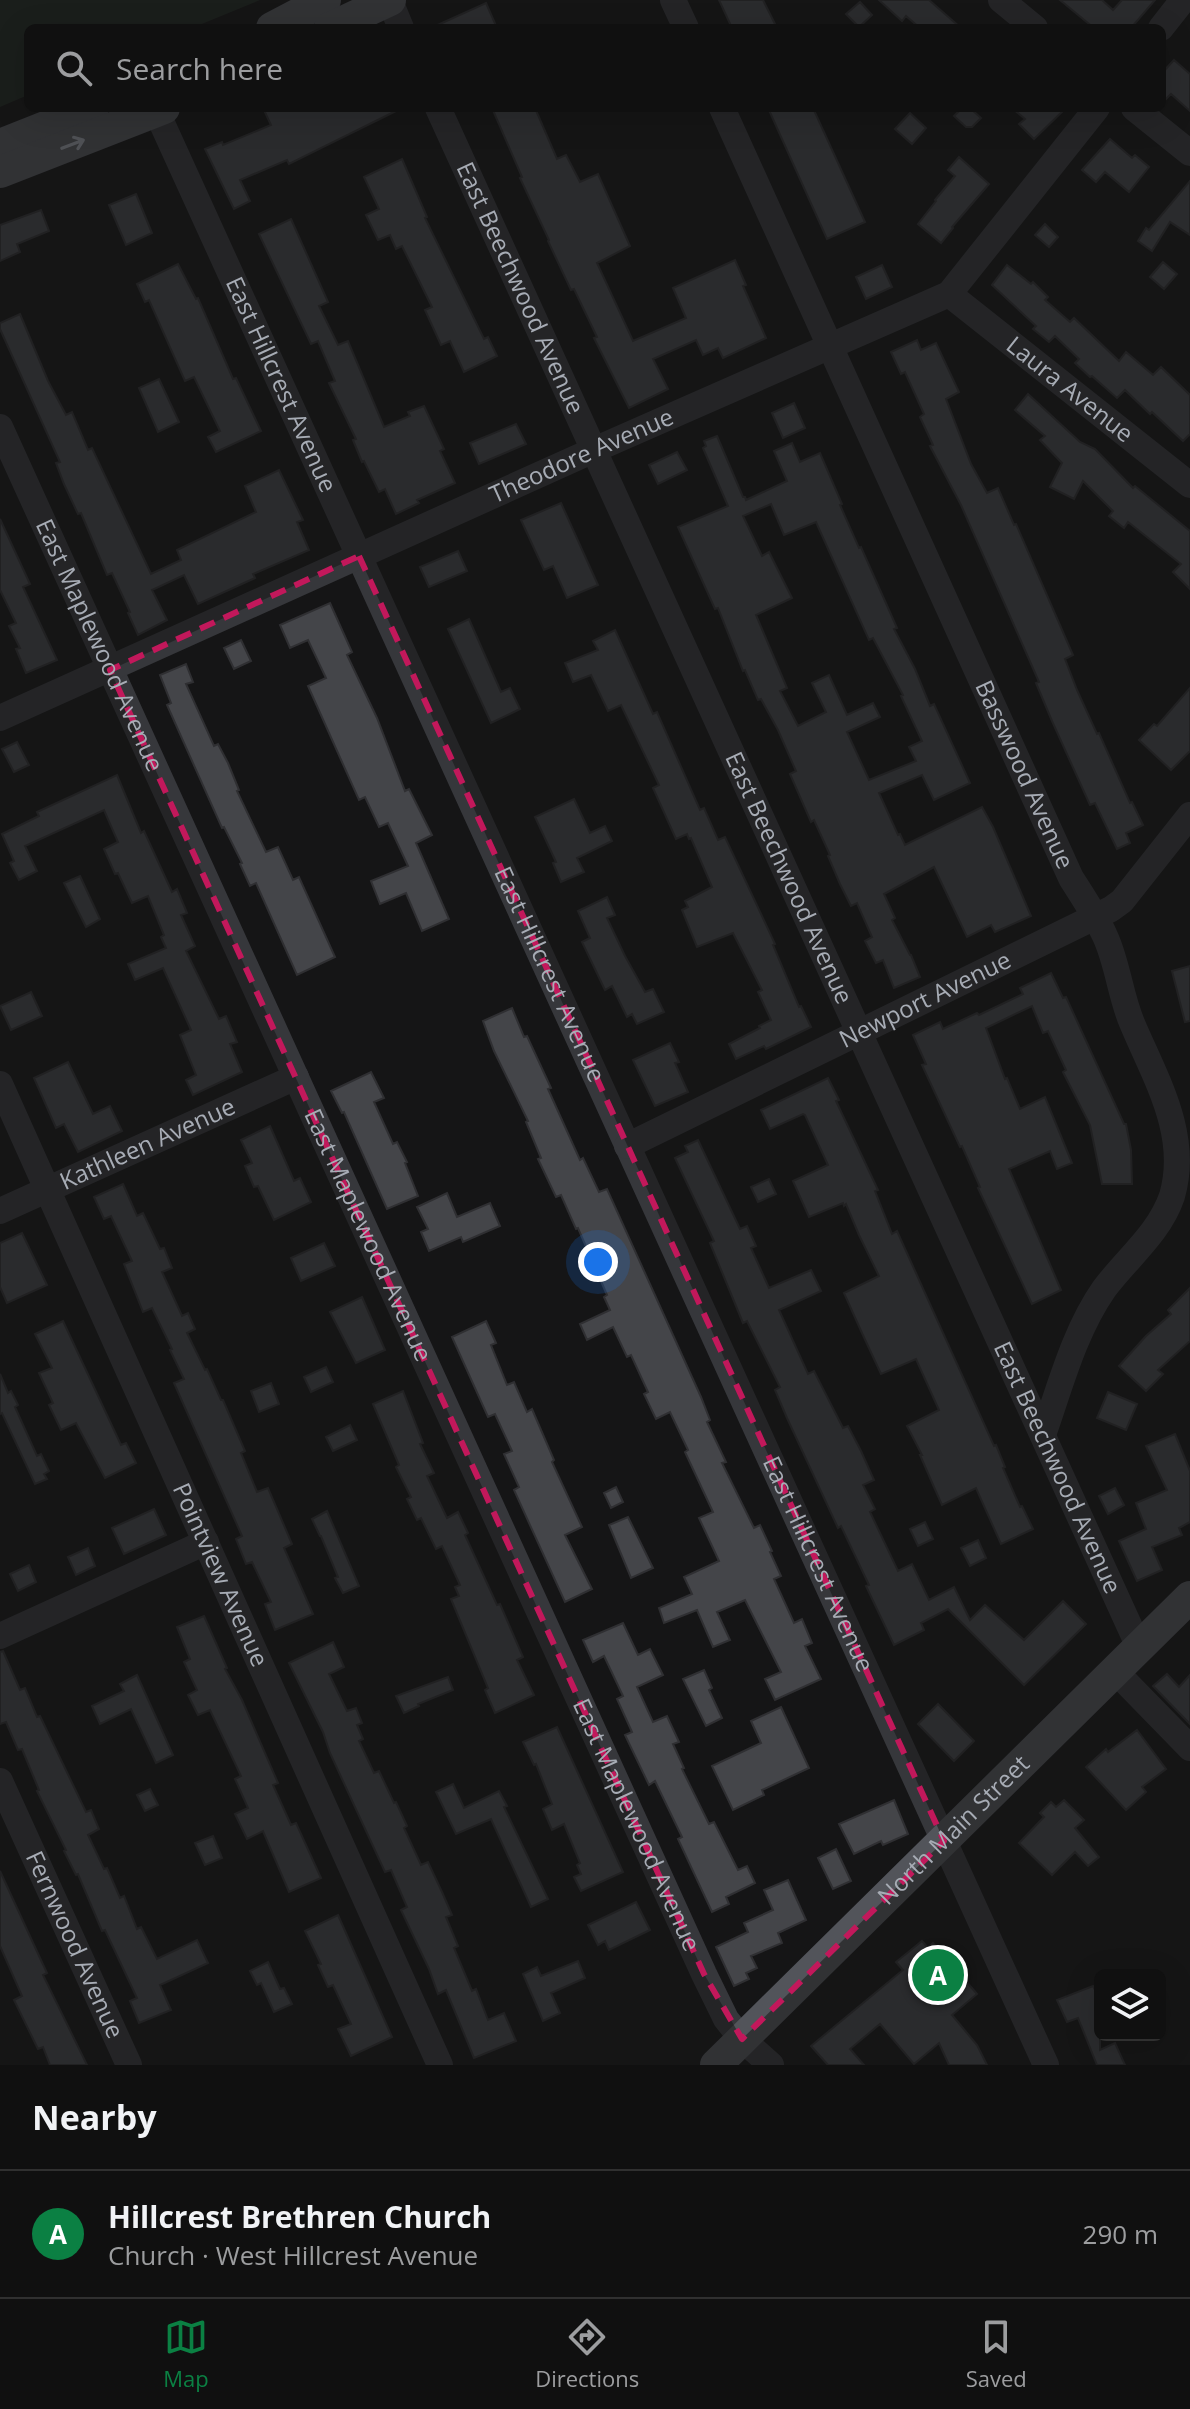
<!DOCTYPE html>
<meta charset="utf-8">
<style>
body{margin:0;font-family:"Open Sans",sans-serif;background:#1e1e1e;color:#f1f3f6}
.controls{position:absolute;right:24px;bottom:24px;display:grid;overflow:hidden;border-radius:12px;box-shadow:0 8px 32px #0002}
.controls button{width:72px;height:72px;display:grid;place-items:center;padding:0;border:0;border-bottom:2px solid #303030;background:#101010;color:#f1f3f6;font:40px sans-serif}
.you{position:absolute;left:598px;top:1262px;width:28px;height:28px;margin:-20px;border:6px solid #fff;border-radius:50%;background:#1a73e8;box-shadow:0 0 0 12px #1a73e833}
.badge{display:grid;place-items:center;width:52px;height:52px;border-radius:50%;background:#0b8043;color:#fff;font-size:26px;font-weight:700}
.pin{position:absolute;translate:-50% -50%;border:4px solid #fff;box-shadow:0 2px 8px #0006}
.list{margin:0;padding:0;list-style:none}
h2{display:flex;justify-content:space-between;align-items:center;height:104px;margin:0;padding:0 32px;font-size:34px}
h2 small{font-size:26px;font-weight:400;color:#9c9d9f}
.list li{display:grid;grid-template-columns:52px 1fr auto;gap:24px;align-items:center;box-sizing:border-box;height:128px;padding:0 32px;border-top:2px solid #303030}
.list b{display:block;font-size:30px;white-space:nowrap}
.list p{margin:0;font-size:26px;white-space:nowrap;color:#9c9d9f}
.list em{font-size:26px;font-style:normal;color:#9c9d9f}
.icon{flex:none;width:44px;height:44px;fill:none;stroke:currentColor;stroke-width:2;stroke-linecap:round;stroke-linejoin:round}
.map{position:relative;flex:none;width:1190px;height:2065px;overflow:hidden}
.search{position:absolute;background:#101010;box-shadow:0 8px 32px #0002;left:24px;right:24px;top:24px;height:88px;display:flex;align-items:center;gap:20px;box-sizing:border-box;padding:0 28px;border-radius:12px;color:#9c9d9f;font-size:30px}
.sheet{height:232px;background:#101010}
nav{display:flex;justify-content:space-around;align-items:center;box-sizing:border-box;height:112px;border-top:2px solid #303030;background:#101010;font-size:22px;color:#9c9d9f}
nav a{display:grid;justify-items:center;gap:4px}
nav .on{color:#0b8043}
.map>svg:first-child{display:block}
</style>
<div class="map">
<svg width="1190" height="2065" viewBox="0 0 1190 2065">
<rect width="100%" height="100%" fill="#151516"/>
<!-- green -->
<path fill="#212922" d="M0,0H260L192,28H28V95L0,107Z"/>
<!-- building -->
<path fill="#444549" stroke="#2f2f32" stroke-width="2" fill-rule="evenodd" d="M719,0H763L777,28H732Z
M879,0H929L961,28H920L906,16L902,21Z
M1060,0H1102L1113,10L1122,0H1155L1131,28H1094Z
M860,2L872,15L859,27L846,14Z
M486,3L497,28H431Z
M1174,60L1190,74V111L1171,94L1162,103V73Z
M263,108H402L289,164L287,160L240,180L250,201L234,209L205,149L222,142L223,145L271,125Z
M492,108H535L557,159L566,155L580,182L598,174L630,246L597,263L633,341L686,318L673,288L735,260L746,285L743,286L766,338L723,358L718,348L703,355L696,340L653,359L668,389L629,408L594,338L597,337L574,289L571,290L548,241L549,240L520,178L522,177Z
M768,108H813L865,222L827,239Z
M962,108H970L981,118L972,127H966L954,116Z
M1012,108H1066L1034,139L1019,124L1025,119Z
M910,113L926,128L912,144L895,129Z
M1110,139L1132,158L1135,155L1149,167L1129,192L1105,172L1096,182L1082,170Z
M959,157L989,184L952,227L953,228L941,243L918,224L936,201L935,200L955,176L948,170Z
M402,159L427,217L425,218L484,339L488,337L497,356L464,372L450,341L441,345L425,310L432,307L402,246L396,249L390,235L378,240L366,215L379,209L364,177Z
M1190,181V235L1170,222L1152,251L1138,241L1146,228L1149,230Z
M136,194L152,233L126,245L109,205Z
M41,210L49,231L17,244L20,252L0,261V225Z
M291,219L328,302L319,306L338,345L348,341L384,427L410,416L408,412L424,406L444,449L440,451L455,483L417,500L419,503L396,514L385,489L379,492L364,461L362,462L353,440L356,439L329,383L335,381L318,341L311,344L259,234Z
M1045,224L1058,237L1049,247L1035,235Z
M1163,262L1177,274L1164,289L1150,277Z
M178,264L196,299L198,298L233,379L236,378L261,431L216,452L208,437L220,431L194,377L185,381L149,300L145,302L137,284Z
M882,265L892,287L866,299L856,277Z
M1007,265L1031,284L1033,282L1048,297L1045,300L1070,322L1074,318L1119,361L1126,352L1153,375L1161,367L1190,395V434L1183,441L1152,412L1150,414L1125,390L1117,398L1092,376L1090,377L1075,363L1079,359L1055,336L1049,342L1033,329L1036,326L992,285Z
M20,314L48,381L66,415L72,412L88,450L92,448L151,574L181,560L177,550L256,512L245,486L279,470L303,520L297,522L309,550L253,574L255,578L198,604L184,575L152,590L167,620L138,635L128,613L130,612L112,573L107,575L81,513L78,514L64,484L56,463L60,462L0,329V323Z
M917,340L921,350L936,343L959,392L946,399L971,464L987,493L998,488L1014,525L1016,524L1073,655L1065,659L1077,690L1097,734L1099,733L1130,803L1132,802L1143,825L1126,833L1130,843L1117,849L1095,803L1090,805L1052,721L1036,683L1039,682L961,505L930,446L933,445L920,417L924,414L905,372L901,374L891,352Z
M159,379L179,422L158,432L139,388Z
M1028,394L1080,442L1095,449L1133,488L1135,486L1190,531V589L1173,572L1181,564L1128,522L1124,528L1109,516L1113,511L1083,481L1074,499L1050,487L1062,463L1040,440L1045,436L1015,410Z
M794,403L805,428L783,438L772,413Z
M516,424L526,444L479,464L470,443Z
M717,436L743,497H745L746,500L787,481L774,451L792,443L800,462L820,453L842,504L840,505L859,548L861,547L897,628L894,629L915,669L930,706L934,704L970,783L934,800L922,775L879,793L898,835L900,834L905,845L982,807L993,827L1031,916L995,932L991,925L967,937L934,867L884,894L895,918L892,920L910,955H911L920,977L894,988L883,960L876,963L865,941L872,937L857,903L851,906L840,884L828,856L830,855L814,820L811,822L790,774L796,771L778,730L761,699L758,700L745,670L743,671L718,608L715,609L678,527L728,506L703,448L706,446L704,441ZM771,504L784,535L816,522L869,640L873,638L903,695L901,696L922,741L909,747L916,761L869,780L847,732L880,717L873,703L847,715L829,675L812,683L826,712L798,726L780,691L787,688L756,615L792,598L769,552L762,556L743,516Z
M677,452L687,470L658,484L649,465Z
M561,503L598,585L567,598L553,566L544,570L521,520Z
M0,519L30,584L23,587L57,660L26,673L16,649L20,648L9,626L16,623L0,590Z
M458,551L467,571L429,587L420,567Z
M330,603L352,652L347,655L377,718L405,791L409,789L432,835L416,843L449,919L422,931L406,893L380,904L371,881L408,866L388,823L379,827L365,797L359,800L308,686L326,678L308,640L290,648L280,625Z
M469,619L501,692L510,688L520,709L491,723L448,629Z
M615,630L653,714L657,712L700,810L704,808L718,840L725,837L775,944L773,945L799,1007L801,1006L811,1027L766,1049L764,1046L736,1059L729,1044L760,1028L759,1026L771,1020L758,992L762,990L733,933L697,947L682,910L688,907L685,901L712,887L691,838L689,839L687,834L676,839L653,788L659,785L621,705L608,711L591,675L573,682L565,663L598,650L593,641Z
M241,640L251,661L234,669L224,648Z
M186,664L193,682L186,684L214,746L218,744L228,763L239,790L237,791L266,852L278,847L293,880L299,877L335,957L297,975L256,883L250,886L240,864L242,863L224,827L222,828L167,705L171,703L160,675Z
M1190,688V751L1171,770L1139,740L1154,724L1157,726Z
M17,742L29,765L14,772L2,749Z
M117,775L141,833L144,831L172,892L177,889L187,913L181,915L195,946L186,951L219,1019L226,1016L237,1042L230,1044L242,1072L193,1095L186,1080L196,1075L180,1035L191,1030L163,968L135,980L128,964L166,948L161,937L164,935L148,896L132,903L118,873L115,874L104,849L118,842L104,810L25,846L37,871L19,880L10,863L14,861L2,834L39,816L37,812Z
M574,799L590,833L605,826L612,841L577,858L584,872L561,882L553,863L556,862L535,817Z
M80,876L100,919L86,927L64,883Z
M607,897L615,915L607,918L625,956L645,992L653,989L664,1012L637,1024L632,1014L627,1017L612,986L605,990L582,942L590,938L578,911Z
M1190,966V1021L1185,1022L1172,971Z
M1051,973L1063,998L1066,997L1124,1124H1126L1131,1150L1132,1184H1102L1090,1125L1063,1072L1066,1070L1048,1031L1043,1033L1032,1006L986,1028L1005,1079L1007,1078L1020,1109L1045,1097L1072,1163L1057,1169L1050,1151L1009,1169L1061,1290L1032,1304L978,1188L980,1187L962,1146L960,1147L922,1065L926,1064L913,1035L940,1022L943,1029L977,1013L979,1015L1023,994L1020,988Z
M31,992L42,1016L11,1030L0,1006Z
M512,1008L524,1037L527,1036L551,1088L548,1089L580,1160L583,1158L599,1192L607,1189L701,1397L710,1420L707,1422L726,1462L722,1463L754,1528L760,1525L772,1551L770,1552L781,1576L774,1579L794,1623L802,1619L812,1643L805,1646L821,1679L775,1700L765,1679L781,1672L745,1600L717,1612L730,1640L713,1647L697,1610L664,1623L659,1608L692,1594L684,1577L719,1561L699,1518L713,1512L685,1452L688,1450L670,1412L656,1419L644,1394L648,1392L631,1355L627,1357L613,1327L587,1340L580,1324L610,1310L604,1297L607,1295L578,1228L576,1229L561,1195L556,1197L538,1159L541,1158L526,1122L528,1121L494,1051L483,1021Z
M670,1043L679,1062L675,1063L688,1092L655,1106L633,1060Z
M68,1062L93,1114L110,1106L122,1131L78,1152L64,1124L56,1128L34,1078Z
M371,1072L384,1098L374,1102L393,1144L397,1142L407,1162L405,1163L418,1196L387,1209L344,1112L342,1113L331,1091Z
M828,1078L839,1100L836,1101L878,1190L875,1191L892,1234L897,1231L994,1446L996,1445L1005,1467L1003,1468L1020,1507L1022,1506L1033,1529L1001,1544L976,1488L942,1505L934,1487L920,1455H922L907,1426L939,1410L916,1359L881,1374L862,1333L844,1293L879,1276L859,1235L846,1204L844,1206L843,1203L809,1217L793,1181L828,1165L805,1115L803,1114L770,1129L761,1110Z
M270,1126L294,1181L300,1178L311,1202L274,1220L258,1186L254,1187L245,1166L252,1163L241,1140Z
M698,1140L740,1229L747,1226L756,1246L751,1248L769,1288L811,1270L821,1291L779,1310L808,1374L814,1371L843,1428L848,1426L861,1451L874,1480L863,1485L875,1509L870,1512L898,1571L912,1564L929,1600L954,1587L970,1620L985,1605L1024,1640L1063,1601L1086,1624L1024,1685L948,1609L921,1623L924,1630L894,1645L866,1586L869,1585L841,1526L838,1528L787,1418L775,1390L780,1387L747,1321L743,1323L710,1243L714,1241L675,1158L688,1152L685,1146Z
M769,1179L776,1194L758,1202L751,1187Z
M123,1184L137,1216L143,1213L160,1249L164,1248L172,1268L162,1272L182,1316L188,1313L195,1329L187,1333L205,1370L207,1369L221,1400H223L245,1451L241,1453L257,1492L268,1488L292,1544L284,1548L313,1614L275,1630L265,1604L271,1602L252,1562L246,1564L236,1539L242,1536L174,1383L184,1379L170,1350L172,1349L152,1308L143,1312L124,1264L132,1261L111,1216L104,1219L94,1197Z
M447,1193L457,1217L490,1203L500,1226L463,1242L461,1237L429,1251L421,1232L428,1229L417,1207Z
M22,1233L47,1285L7,1303L0,1287V1243Z
M324,1243L335,1266L301,1281L291,1258Z
M1190,1288V1341L1158,1370L1163,1374L1146,1391L1119,1366L1146,1336L1171,1314L1168,1310Z
M362,1297L385,1350L356,1363L330,1312Z
M63,1321L121,1445L126,1443L136,1463L105,1478L76,1423L61,1430L49,1405L53,1403L39,1373L52,1368L35,1334Z
M486,1321L496,1343L491,1345L507,1385L514,1382L527,1412L532,1409L554,1460L552,1462L582,1527L565,1535L592,1589L565,1602L514,1490L519,1487L504,1454L512,1451L495,1414L488,1417L452,1337Z
M326,1367L333,1382L311,1392L304,1377Z
M0,1374L8,1393L11,1391L18,1405L15,1407L37,1456L41,1454L49,1471L44,1474L47,1479L35,1484L2,1413L0,1414Z
M271,1383L279,1404L259,1412L251,1391Z
M403,1391L423,1443L420,1444L434,1473L427,1476L447,1518L458,1512L468,1533L465,1535L497,1605L500,1604L523,1657L517,1660L534,1695L495,1713L485,1690L488,1688L451,1599L459,1596L455,1587L460,1585L442,1546L436,1549L421,1518L417,1520L407,1499L411,1497L396,1467L399,1465L373,1404Z
M1108,1392L1137,1404L1126,1430L1097,1418Z
M350,1425L357,1440L333,1451L326,1437Z
M1175,1434L1190,1471V1522L1179,1528L1182,1535L1152,1547L1162,1570L1137,1581L1119,1541L1146,1529L1136,1503L1167,1490L1146,1446Z
M616,1487L623,1502L611,1508L604,1493Z
M1115,1488L1124,1505L1108,1514L1099,1496Z
M154,1509L166,1535L124,1554L112,1528Z
M327,1511L359,1586L343,1593L335,1578L338,1577L321,1536H320L312,1519Z
M628,1517L653,1568L631,1578L609,1525Z
M925,1522L933,1539L918,1546L910,1529Z
M978,1540L986,1558L970,1566L961,1548Z
M88,1548L95,1566L76,1575L68,1557Z
M29,1565L36,1582L18,1591L10,1574Z
M204,1616L227,1668L225,1669L242,1700L278,1783L273,1785L291,1825L296,1823L321,1878L289,1892L263,1831L247,1839L235,1814L248,1808L235,1779L241,1776L210,1710L198,1715L188,1695L197,1690L184,1662L190,1659L177,1627Z
M623,1623L638,1655L650,1649L663,1675L637,1687L653,1722L667,1716L679,1742L673,1744L684,1768L682,1769L709,1824L714,1822L738,1870L747,1866L755,1883L726,1897L729,1904L712,1912L678,1839L682,1837L655,1781L649,1785L625,1735L632,1732L617,1699L623,1696L604,1656L593,1662L583,1640Z
M333,1642L344,1667L329,1674L347,1711L356,1708L362,1723L357,1725L363,1739L359,1741L374,1773L379,1771L394,1803L396,1802L407,1826L404,1828L421,1865L428,1862L442,1892L452,1915L446,1917L458,1946L454,1948L472,1991L476,1989L488,2020L504,2013L516,2041L474,2058L446,1990L438,1994L429,1969L401,1910L407,1907L391,1870L385,1872L330,1753L323,1732L289,1663Z
M3,1651L20,1690L25,1688L37,1717L40,1716L86,1812L91,1810L99,1829L88,1835L104,1869L107,1868L120,1898L124,1896L137,1929L141,1927L157,1959L197,1940L208,1963L160,1985L171,2010L139,2023L130,2001L137,1998L105,1930L102,1931L78,1874L76,1875L64,1851L66,1850L37,1791L39,1790L22,1749L18,1750L6,1722L0,1724V1652Z
M704,1670L712,1688L709,1690L722,1718L706,1726L683,1679Z
M1167,1674L1179,1687L1190,1675V1724L1153,1686Z
M137,1675L173,1755L156,1763L131,1709L100,1724L92,1706L124,1691L120,1684Z
M448,1677L453,1690L418,1704L419,1706L404,1713L396,1696Z
M938,1704L974,1741L954,1761L918,1724Z
M781,1707L809,1768L762,1790L764,1795L733,1810L712,1766L761,1743L751,1721Z
M557,1727L623,1872L581,1891L574,1877L581,1874L577,1865L580,1863L564,1824L552,1830L543,1809L552,1804L536,1764L534,1765L523,1742Z
M1137,1730L1166,1769L1142,1787L1146,1792L1126,1810L1086,1767L1106,1749L1108,1752Z
M453,1784L464,1808L499,1791L507,1806L504,1807L548,1899L531,1907L491,1819L456,1834L436,1792Z
M150,1789L158,1805L145,1811L137,1795Z
M894,1800L908,1834L883,1845L881,1841L854,1854L839,1824Z
M1064,1800L1084,1820L1075,1828L1099,1857L1088,1866L1075,1852L1052,1875L1019,1843L1044,1817L1040,1813L1051,1802L1056,1807Z
M213,1836L222,1858L205,1865L195,1843Z
M836,1849L851,1881L833,1889L818,1858Z
M0,1871L40,1958L47,1973L43,1975L87,2065H50L43,2047L38,2049L14,2000L22,1996L0,1946Z
M788,1880L806,1920L778,1933L782,1943L751,1956L757,1968L746,1973L749,1979L734,1986L716,1947L748,1932L744,1923L773,1910L764,1890Z
M636,1902L650,1930L609,1950L605,1941L598,1945L588,1925Z
M338,1915L392,2037L351,2056L338,2029L351,2024L333,1985L328,1987L318,1965L321,1964L305,1931Z
M922,1941L928,1948L933,1943L977,1994L952,2015L977,2045L987,2065H949L939,2043L914,2064L880,2024L850,2049L864,2065H828L811,2046L903,1970L896,1962Z
M578,1961L585,1978L551,1993L560,2013L543,2021L523,1974L537,1967L541,1976Z
M268,1962L280,1989L284,1988L292,2004L274,2012L261,1983L257,1985L250,1971Z
M1093,1986L1096,1992L1100,1990V2050L1115,2043L1125,2065H1097L1078,2018L1067,2022L1057,2000Z"/>
<g fill="none" stroke-linecap="round" stroke-linejoin="round">
<!-- minor -->
<g stroke="#36373b" stroke-width="26">
<path d="M673,0L686,28"/>
<path d="M1001,0L1035,28"/>
<path d="M390,1L401,28"/>
<path d="M1161,28L1183,0"/>
<path id="s1" d="M155,108L1046,2065"/>
<path id="s2" d="M438,108L1139,1647"/>
<path id="s3" d="M722,108L1071,878C1083,897 1096,916 1105,936C1118,964 1120,995 1132,1023C1155,1078 1190,1134 1172,1196C1159,1234 1127,1258 1104,1289C1074,1332 1060,1387 1043,1435"/>
<path d="M1134,108L1190,153"/>
<path id="s4" d="M949,294L1190,485"/>
<path id="s5" d="M0,427L704,1974L726,2019L742,2039L771,2065"/>
<path id="s6" d="M0,718L594,450L949,294L1097,108"/>
<path id="s7" d="M0,1084L440,2065"/>
<path id="s8" d="M627,1146L1111,909L1122,901L1190,815"/>
<path id="s9" d="M0,1211L296,1077"/>
<path d="M0,1636L206,1542"/>
<path d="M1115,1671L1190,1748"/>
<path id="s10" d="M0,1781L129,2065"/>
</g>
<!-- major -->
<g stroke="#52545a" stroke-width="32">
<path d="M272,28L325,0"/>
<path d="M330,28L390,0"/>
<path d="M0,145L93,108"/>
<path d="M0,172L164,108"/>
<path id="s11" d="M716,2065L1190,1597"/>
</g>
</g>
<!-- one-way arrows -->
<defs><path id="oneway-shaft" d="M-6 0H5M1.5-3L5.5 0L1.5 3" fill="none" stroke-width="1.6" stroke-linecap="round" stroke-linejoin="round" transform="scale(2)"/></defs>
<use stroke="#969aa3" href="#oneway-shaft" transform="translate(73 144) rotate(-21)"/>
<!-- marked area -->
<path d="M0 0H1190V2065H0ZM359,556L944,1841L742,2039L704,1974L110,670Z" fill="#151516" fill-opacity=".55" fill-rule="evenodd"/>
<path fill="none" stroke="#c2185b" stroke-width="6" stroke-dasharray="16 10" stroke-linejoin="round" d="M359,556L944,1841L742,2039L704,1974L110,670Z"/>
<g text-anchor="middle" stroke-width="8" stroke-linejoin="round" paint-order="stroke">
<!-- street labels -->
<g font-size="24" fill="#a7acb5" stroke="#101011">
<text dy="8" stroke="none"><textPath href="#s2" startOffset="198">East Beechwood Avenue</textPath></text>
<text dy="8" stroke="none"><textPath href="#s1" startOffset="304">East Hillcrest Avenue</textPath></text>
<text dy="8" stroke="none"><textPath href="#s4" startOffset="154">Laura Avenue</textPath></text>
<text dy="8" stroke="none"><textPath href="#s6" startOffset="638">Theodore Avenue</textPath></text>
<text dy="8" stroke="none"><textPath href="#s5" startOffset="240">East Maplewood Avenue</textPath></text>
<text dy="8" stroke="none"><textPath href="#s3" startOffset="732">Basswood Avenue</textPath></text>
<text dy="8" stroke="none"><textPath href="#s2" startOffset="846">East Beechwood Avenue</textPath></text>
<text dy="8" stroke="none"><textPath href="#s1" startOffset="952">East Hillcrest Avenue</textPath></text>
<text dy="8" stroke="none"><textPath href="#s8" startOffset="332">Newport Avenue</textPath></text>
<text dy="8" stroke="none"><textPath href="#s9" startOffset="162">Kathleen Avenue</textPath></text>
<text dy="8" stroke="none"><textPath href="#s5" startOffset="888">East Maplewood Avenue</textPath></text>
<text dy="8" stroke="none"><textPath href="#s2" startOffset="1494">East Beechwood Avenue</textPath></text>
<text dy="8" stroke="none"><textPath href="#s1" startOffset="1600">East Hillcrest Avenue</textPath></text>
<text dy="8" stroke="none"><textPath href="#s7" startOffset="538">Pointview Avenue</textPath></text>
<text dy="8" stroke="none"><textPath href="#s5" startOffset="1536">East Maplewood Avenue</textPath></text>
<text dy="8" stroke="none"><textPath href="#s11" startOffset="334">North Main Street</textPath></text>
<text dy="8" stroke="none"><textPath href="#s10" startOffset="180">Fernwood Avenue</textPath></text>
</g>
</g>
</svg>
<div class="controls">
<button><svg class="icon" aria-label="layers" viewBox="0 0 24 24"><path d="M12 4l9 5-9 5-9-5zM3 14l9 5 9-5"/></svg></button>
</div>
<div class="you"></div>
<div class="pin badge" style="left:938px;top:1975px">A</div>
<div class="search"><svg class="icon" aria-label="search" viewBox="0 0 24 24"><circle cx="10" cy="10" r="6"/><path d="M15 15l6 6"/></svg>Search here</div>
</div>
<section class="sheet">
<h2>Nearby<small></small></h2>
<ul class="list">
<li><span class="badge">A</span><div><b>Hillcrest Brethren Church</b><p>Church · West Hillcrest Avenue</p></div><em>290 m</em></li>
</ul>
</section>
<nav>
<a class="on"><svg class="icon" aria-label="map" viewBox="0 0 24 24"><path d="M3 6l6-2 6 2 6-2v14l-6 2-6-2-6 2zM9 4v14M15 6v14"/></svg>Map</a>
<a><svg class="icon" aria-label="directions" viewBox="0 0 24 24"><path d="M12 3l9 9-9 9-9-9zM9 14v-3h6M13 9l2 2-2 2"/></svg>Directions</a>
<a><svg class="icon" aria-label="saved" viewBox="0 0 24 24"><path d="M7 4h10v16l-5-4-5 4z"/></svg>Saved</a>
</nav>
